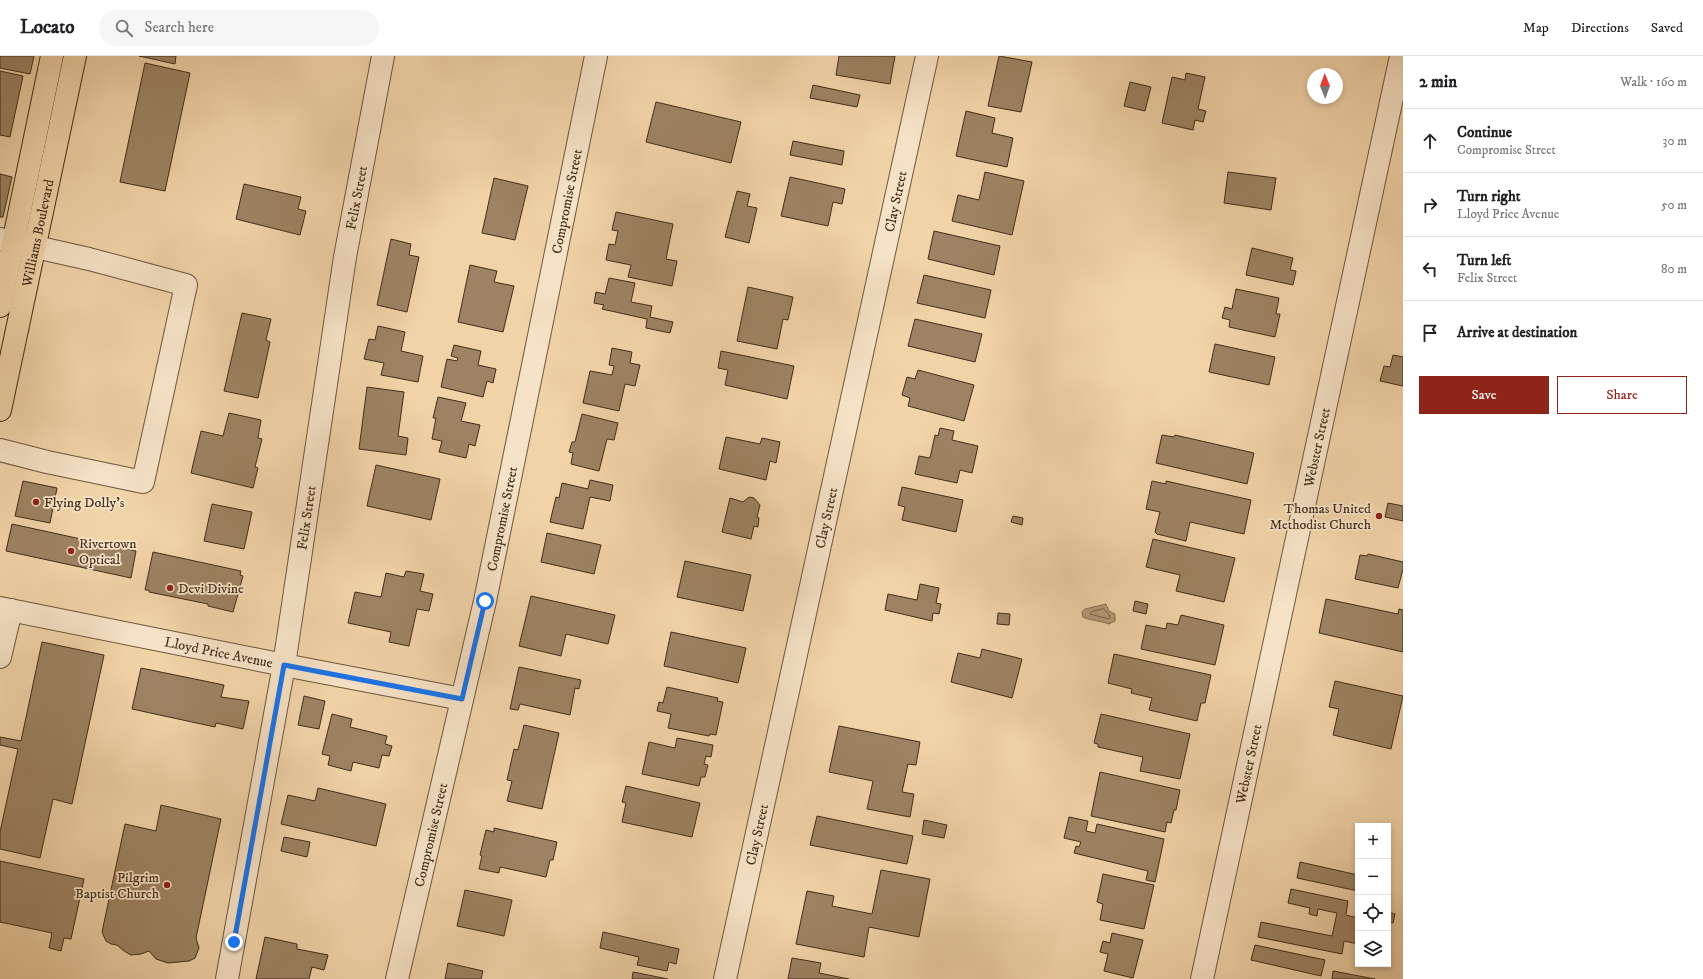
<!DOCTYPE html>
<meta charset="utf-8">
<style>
body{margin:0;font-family:"IM FELL DW Pica",serif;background:#f6f6f6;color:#202124}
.controls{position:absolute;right:12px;bottom:12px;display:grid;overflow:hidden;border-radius:0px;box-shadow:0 2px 6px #0003}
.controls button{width:36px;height:36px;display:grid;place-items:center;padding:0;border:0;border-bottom:1px solid #e0e0e0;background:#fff;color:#202124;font:20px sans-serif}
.compass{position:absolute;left:1307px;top:12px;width:36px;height:36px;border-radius:50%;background:#fff;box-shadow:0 2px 6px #0003;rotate:359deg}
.stop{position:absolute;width:12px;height:12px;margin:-9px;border:3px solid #1a73e8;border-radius:50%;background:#fff}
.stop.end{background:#1a73e8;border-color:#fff;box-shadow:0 1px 4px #0008}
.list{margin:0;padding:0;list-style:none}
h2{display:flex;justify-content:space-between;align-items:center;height:52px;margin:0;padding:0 16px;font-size:17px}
h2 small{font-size:13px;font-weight:400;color:#757577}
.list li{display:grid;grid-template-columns:26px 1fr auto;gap:12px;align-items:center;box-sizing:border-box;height:64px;padding:0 16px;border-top:1px solid #e0e0e0}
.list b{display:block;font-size:15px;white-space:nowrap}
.list p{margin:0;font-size:13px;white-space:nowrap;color:#757577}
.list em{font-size:13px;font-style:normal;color:#757577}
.actions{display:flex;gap:8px;padding:12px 16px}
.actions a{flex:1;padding:9px 0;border:1px solid #8f2418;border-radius:0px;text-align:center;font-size:14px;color:#8f2418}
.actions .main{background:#8f2418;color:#fff}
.icon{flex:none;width:22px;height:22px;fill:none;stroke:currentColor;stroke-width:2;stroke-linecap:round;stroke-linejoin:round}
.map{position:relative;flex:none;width:1403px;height:923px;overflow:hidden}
header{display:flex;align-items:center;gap:24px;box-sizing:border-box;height:56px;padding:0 20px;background:#fff;border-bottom:1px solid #e0e0e0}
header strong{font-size:19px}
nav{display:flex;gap:22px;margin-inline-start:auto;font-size:14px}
.search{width:280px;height:36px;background:#f6f6f6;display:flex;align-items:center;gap:10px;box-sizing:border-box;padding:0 14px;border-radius:22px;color:#757577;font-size:15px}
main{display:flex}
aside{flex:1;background:#fff}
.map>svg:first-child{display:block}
</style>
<header>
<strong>Locato</strong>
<div class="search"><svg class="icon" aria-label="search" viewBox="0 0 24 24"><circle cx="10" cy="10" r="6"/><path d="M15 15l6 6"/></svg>Search here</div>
<nav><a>Map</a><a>Directions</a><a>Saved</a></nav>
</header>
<main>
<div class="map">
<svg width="1403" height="923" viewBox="0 0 1403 923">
<rect width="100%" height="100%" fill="#f1d3a8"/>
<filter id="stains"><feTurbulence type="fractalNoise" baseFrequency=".005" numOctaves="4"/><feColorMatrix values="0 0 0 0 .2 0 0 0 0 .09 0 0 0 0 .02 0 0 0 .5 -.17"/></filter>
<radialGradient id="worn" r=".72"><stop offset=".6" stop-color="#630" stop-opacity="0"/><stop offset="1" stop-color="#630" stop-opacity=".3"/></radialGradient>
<!-- water -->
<path fill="#b69b77" stroke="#886f51" d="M1106,548L1109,555L1115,558V565L1109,568C1102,565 1088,564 1083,561L1082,556L1085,553Z"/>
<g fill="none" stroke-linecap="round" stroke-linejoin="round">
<!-- shore -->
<path stroke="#7c6448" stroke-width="1" d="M1104,553L1110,560L1109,563L1090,558L1091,556Z"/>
</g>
<!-- building -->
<path fill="#9d8363" stroke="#422d19" d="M0,0H34L30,18L0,12Z
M139,0H176L175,8Z
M839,0H895L890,28L836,19Z
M999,0L1032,6L1021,56L988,50Z
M145,7L190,17L165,135L120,126Z
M0,15L23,20L10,81L0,79Z
M1186,17L1205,21L1198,53L1206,55L1203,66L1195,64L1193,74L1162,67L1172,21L1185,24Z
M1130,26L1151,31L1145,55L1124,50Z
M813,29L860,39L857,51L810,42Z
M656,46L741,66L731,107L646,86Z
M966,55L995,62L992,77L1013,82L1007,111L956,100Z
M793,85L844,95L842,109L790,99Z
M985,116L1024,125L1012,179L952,165L958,139L979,144Z
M1228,116L1276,122L1271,154L1224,147Z
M0,118L12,121L3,161H0Z
M790,121L845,133L842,148L833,146L828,170L781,160Z
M494,122L528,130L515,184L482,177Z
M244,128L301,141L298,153L306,155L300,179L236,163Z
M737,135L750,138L747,150L757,152L749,187L725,181Z
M616,156L673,168L666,203L677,205L672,230L628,221L631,209L606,204L609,188L615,189L618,175L612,174Z
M934,175L1000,190L994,219L928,203Z
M391,183L411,188L409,199L419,201L407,256L377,249Z
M1252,192L1293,202L1290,214L1296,215L1293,229L1246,219Z
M470,209L497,215L494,226L514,230L503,276L458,266Z
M924,219L991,234L985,262L917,247Z
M609,222L635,227L631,246L652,250L650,261L673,266L670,277L646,272L647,263L602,253L604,249L594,247L596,236L605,238Z
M748,231L793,241L788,264L783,263L777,293L737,285Z
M1236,233L1279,242L1276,258H1280L1275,281L1229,271L1230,264L1222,262L1225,251L1232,253Z
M242,257L271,263L266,284L270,286L258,342L224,335Z
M915,263L982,278L975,306L908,290Z
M378,270L405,276L401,295L423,300L418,326L381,319L384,307L364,303L369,283L375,284Z
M1215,288L1275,301L1269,329L1209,316Z
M454,289L481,295L478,309L496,313L493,327L487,325L483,341L441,331L447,303L457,305L458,302L451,300Z
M612,292L632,296L630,307L640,309L635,330L625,328L619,355L583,347L590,315L612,319L614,310L609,309Z
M721,295L794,310L787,343L725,329L728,314L718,312Z
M1393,299L1403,301V330L1380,325L1384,310L1390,311Z
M918,314L974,329L964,365L908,350L910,342L902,339L907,321L915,323Z
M367,331L404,336L398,380L408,382L406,399L359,393Z
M438,341L466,347L461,365L480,369L475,390L469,388L466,402L439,396L442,385L432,383L436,362H433Z
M229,357L261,364L258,382L262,383L255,411L258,412L253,432L191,417L201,375L223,380Z
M582,358L618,367L614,384L607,383L599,415L571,408L573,397L569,396L572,386H575Z
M940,372L954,375L952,384L978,390L972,417L960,414L957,427L915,418L919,400L930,402L935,379L938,380Z
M1162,379L1174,381L1175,379L1254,397L1247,428L1156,407Z
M726,381L760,388L762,382L780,386L776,407L770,405L766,424L719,413Z
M376,409L440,423L431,464L367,450Z
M590,424L613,429L610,445L590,441L583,473L550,466L556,441L559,442L562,427L588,433Z
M23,425L57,432L50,467L15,460Z
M1152,425L1166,428V425L1251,444L1244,478L1190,466L1186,485L1157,478L1155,476L1160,456L1146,453Z
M902,431L963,444L956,476L902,464L905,451L898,449Z
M749,441L754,442L760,449L757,461L759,462L758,471L754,470L751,483L722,476L730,442L743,446Z
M1388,447L1403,450V465L1385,461Z
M212,448L252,456L244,493L204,485Z
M1013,460L1023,462L1022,469L1011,466Z
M12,468L136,495L131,522L6,495Z
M547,477L601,489L594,518L541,506Z
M1153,483L1235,502L1224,546L1176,535L1180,519L1146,511Z
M153,496L241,515L240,519L243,520L233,556L208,550V548L149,536V534H145Z
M1368,498L1403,506V513L1398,532L1355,523L1360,499L1367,500Z
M685,505L751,519L743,555L677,541Z
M406,515L424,518L420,535L433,538L429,555L417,553L409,590L389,586L391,576L348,567L355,536L381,541L386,517L404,521Z
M920,528L939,532L936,547L941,548L939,558L933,557L932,565L885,554L888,538L917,544Z
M531,540L615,559L608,588L566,578L561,600L519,590Z
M1326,543L1398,558L1399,553L1403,554V596L1319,577Z
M1135,545L1148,548L1146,558L1133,555Z
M998,557L1010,558L1009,569L997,568Z
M1181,559L1224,569L1215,609L1141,593L1146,569L1166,573L1167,567L1178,569Z
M671,576L746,592L738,627L664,610Z
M42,586L104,599L72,748L53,743L40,802L0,793V776L18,693L0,689V681L21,685Z
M982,593L1022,603L1012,642L951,626L958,597L980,602Z
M1114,598L1211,619L1205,647H1201L1197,665L1149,654L1152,642L1131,637L1132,633L1108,627Z
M519,611L581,624L579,633L575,632L570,659L520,648L518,654L510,653Z
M141,612L224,629L221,641L249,645L243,673L216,667L215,671L132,653Z
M1335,625L1403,640L1391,693L1333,679L1339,653L1329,651Z
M667,631L718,642L717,645L723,646L716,679L710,678L709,680L668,672L671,658L657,655L659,646L663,647Z
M304,640L325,645L319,673L298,669Z
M332,658L352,663L350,671L387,680L385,688L392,690L389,700L382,699L379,712L353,706L351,715L328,709L330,700L322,698Z
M1101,658L1190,678L1180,723L1140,715L1143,701L1098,691V688L1094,687Z
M524,669L559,677L542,753L507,745L512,725L507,724L514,693L518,694Z
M839,670L920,686L916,709L908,708L902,736L914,738L910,761L867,753L873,725L829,716Z
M677,682L713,689L711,701L706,700L704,708L708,709L705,721H701L699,730L642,718L649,686L675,692Z
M1100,716L1180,734L1176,754H1174L1171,767L1167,766L1165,776L1091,760Z
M626,730L700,747L692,781L622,766L626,747L622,746Z
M318,732L386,748L376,790L281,768L288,739L315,745Z
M161,749L221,763L196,882L199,892L195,902L189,905L168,907L156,903L149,895L141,898L131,899L124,895L117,889L111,888L106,885L102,876L125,768L156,775Z
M817,760L913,780L907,808L810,789Z
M1069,761L1088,765L1086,775L1095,777L1097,768L1164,783L1155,826L1146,824L1148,815L1074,797L1076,790L1079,791L1081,786L1064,782Z
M924,764L947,769L944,782L922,778Z
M494,772L557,786L553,804H550L546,821L500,811L499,817L479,813L482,800L480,799L486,774L494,776Z
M284,781L310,786L307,801L281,795Z
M0,805L84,823L71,883L64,882L61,895L49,892L52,877L0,866Z
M1300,806L1358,819V835L1297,822Z
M881,814L930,823L919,881L869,871L864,901L796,888L807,835L834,840L832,850L872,858Z
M1103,818L1154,829L1144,873L1100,864L1103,848L1097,846Z
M1291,833L1348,845L1346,859L1358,862V888L1344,885L1342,898L1258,881L1261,866L1332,880L1337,857L1318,853L1317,860L1309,858L1310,852L1288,847Z
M465,834L512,844L504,880L457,870Z
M1388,856L1395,858L1393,867L1388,866Z
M603,876L679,893L676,908L669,906L667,915L637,909L639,901L600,892Z
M1112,877L1143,884L1133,922L1104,915L1108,898L1100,896L1103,885L1110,887Z
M265,881L297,888V893L328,899L324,914L312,911L309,923H256Z
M1255,889L1325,904L1321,920L1251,904Z
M792,902L821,907L819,917L849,923H788Z
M448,907L483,915L481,923H445Z
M1333,915L1375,923H1332Z
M633,916L668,923H632Z"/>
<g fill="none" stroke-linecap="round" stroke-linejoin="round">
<defs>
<g id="minor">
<path d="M0,183L89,203L186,229L143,426L47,406L0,394"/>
<path id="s1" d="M0,552L284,609L462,643"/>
<path d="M0,601L11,554"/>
<path id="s2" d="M227,923L284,609L345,201L383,0"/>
<path id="s3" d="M397,923L485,545L596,0"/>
<path id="s4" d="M725,923L927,0"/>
<path id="s5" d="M1202,923L1401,0"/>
</g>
<g id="major">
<path d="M0,250L52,0"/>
<path id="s6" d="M0,354L75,0"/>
</g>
</defs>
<!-- minor casing -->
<use href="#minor" stroke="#6e563d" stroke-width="24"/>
<!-- major casing -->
<use href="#major" stroke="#422d19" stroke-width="24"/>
<!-- minor -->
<use href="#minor" stroke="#f6e2c6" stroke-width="22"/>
<!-- major -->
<use href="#major" stroke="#f1d3a8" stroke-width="22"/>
</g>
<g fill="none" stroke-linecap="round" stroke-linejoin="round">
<!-- route -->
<path stroke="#1a73e8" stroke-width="5" d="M234,886L284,609L462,643L485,545"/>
</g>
<!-- markers -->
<g fill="#8f2418" stroke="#f6e2c6" stroke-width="1.5">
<circle cx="36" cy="446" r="4"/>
<circle cx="1379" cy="460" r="4"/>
<circle cx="71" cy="495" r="4"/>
<circle cx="170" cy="532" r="4"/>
<circle cx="167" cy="829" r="4"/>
</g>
<g text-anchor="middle" stroke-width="3.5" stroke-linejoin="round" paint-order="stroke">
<!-- street labels -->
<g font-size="14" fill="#422d19" stroke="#f6e2c6">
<text dy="5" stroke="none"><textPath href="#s2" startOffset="792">Felix Street</textPath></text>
<text dy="5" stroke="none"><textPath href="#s3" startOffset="796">Compromise Street</textPath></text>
<text dy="5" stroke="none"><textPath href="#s4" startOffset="796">Clay Street</textPath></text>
<text dy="5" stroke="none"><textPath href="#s6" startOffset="181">Williams Boulevard</textPath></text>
<text dy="5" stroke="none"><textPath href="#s5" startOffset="544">Webster Street</textPath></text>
<text dy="5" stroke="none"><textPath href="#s2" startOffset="468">Felix Street</textPath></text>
<text dy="5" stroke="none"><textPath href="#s4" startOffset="472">Clay Street</textPath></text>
<text dy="5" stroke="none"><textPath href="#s3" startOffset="472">Compromise Street</textPath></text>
<text dy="5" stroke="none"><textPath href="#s1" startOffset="223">Lloyd Price Avenue</textPath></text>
<text dy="5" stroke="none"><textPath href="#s5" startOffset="220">Webster Street</textPath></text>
<text dy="5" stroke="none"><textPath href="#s4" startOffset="148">Clay Street</textPath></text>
<text dy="5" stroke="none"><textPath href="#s3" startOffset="148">Compromise Street</textPath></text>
</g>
<!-- poi labels -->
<g font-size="14" fill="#422d19" stroke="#f6e2c6" text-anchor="start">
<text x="44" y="451">Flying Dolly's</text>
<text x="1371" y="457" text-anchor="end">Thomas United<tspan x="1371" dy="16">Methodist Church</tspan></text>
<text x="79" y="492">Rivertown<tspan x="79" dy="16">Optical</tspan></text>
<text x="178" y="537">Devi Divine</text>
<text x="159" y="826" text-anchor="end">Pilgrim<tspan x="159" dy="16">Baptist Church</tspan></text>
</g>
</g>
<rect width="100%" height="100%" filter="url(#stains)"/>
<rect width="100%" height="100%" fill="url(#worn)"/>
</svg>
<div class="controls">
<button>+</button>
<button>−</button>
<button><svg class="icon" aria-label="locate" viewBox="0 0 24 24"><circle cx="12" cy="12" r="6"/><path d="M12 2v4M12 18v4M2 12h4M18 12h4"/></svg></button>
<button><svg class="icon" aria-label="layers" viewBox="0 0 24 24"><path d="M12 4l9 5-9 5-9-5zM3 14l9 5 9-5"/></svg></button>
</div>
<svg class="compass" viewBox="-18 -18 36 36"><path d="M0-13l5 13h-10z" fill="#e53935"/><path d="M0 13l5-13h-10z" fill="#757577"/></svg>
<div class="stop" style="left:485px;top:545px"></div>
<div class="stop end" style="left:234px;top:886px"></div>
</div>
<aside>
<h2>2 min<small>Walk · 160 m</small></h2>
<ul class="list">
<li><svg class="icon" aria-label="ahead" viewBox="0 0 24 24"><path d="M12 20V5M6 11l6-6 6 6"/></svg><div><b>Continue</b><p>Compromise Street</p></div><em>30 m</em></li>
<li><svg class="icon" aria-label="right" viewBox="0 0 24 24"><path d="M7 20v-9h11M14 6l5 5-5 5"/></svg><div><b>Turn right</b><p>Lloyd Price Avenue</p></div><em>50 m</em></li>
<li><svg class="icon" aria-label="left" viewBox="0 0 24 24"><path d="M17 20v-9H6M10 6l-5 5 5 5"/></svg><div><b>Turn left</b><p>Felix Street</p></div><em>80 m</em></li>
<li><svg class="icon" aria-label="arrive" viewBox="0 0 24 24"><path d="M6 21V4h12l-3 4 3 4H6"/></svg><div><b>Arrive at destination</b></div></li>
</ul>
<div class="actions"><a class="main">Save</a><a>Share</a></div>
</aside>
</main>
